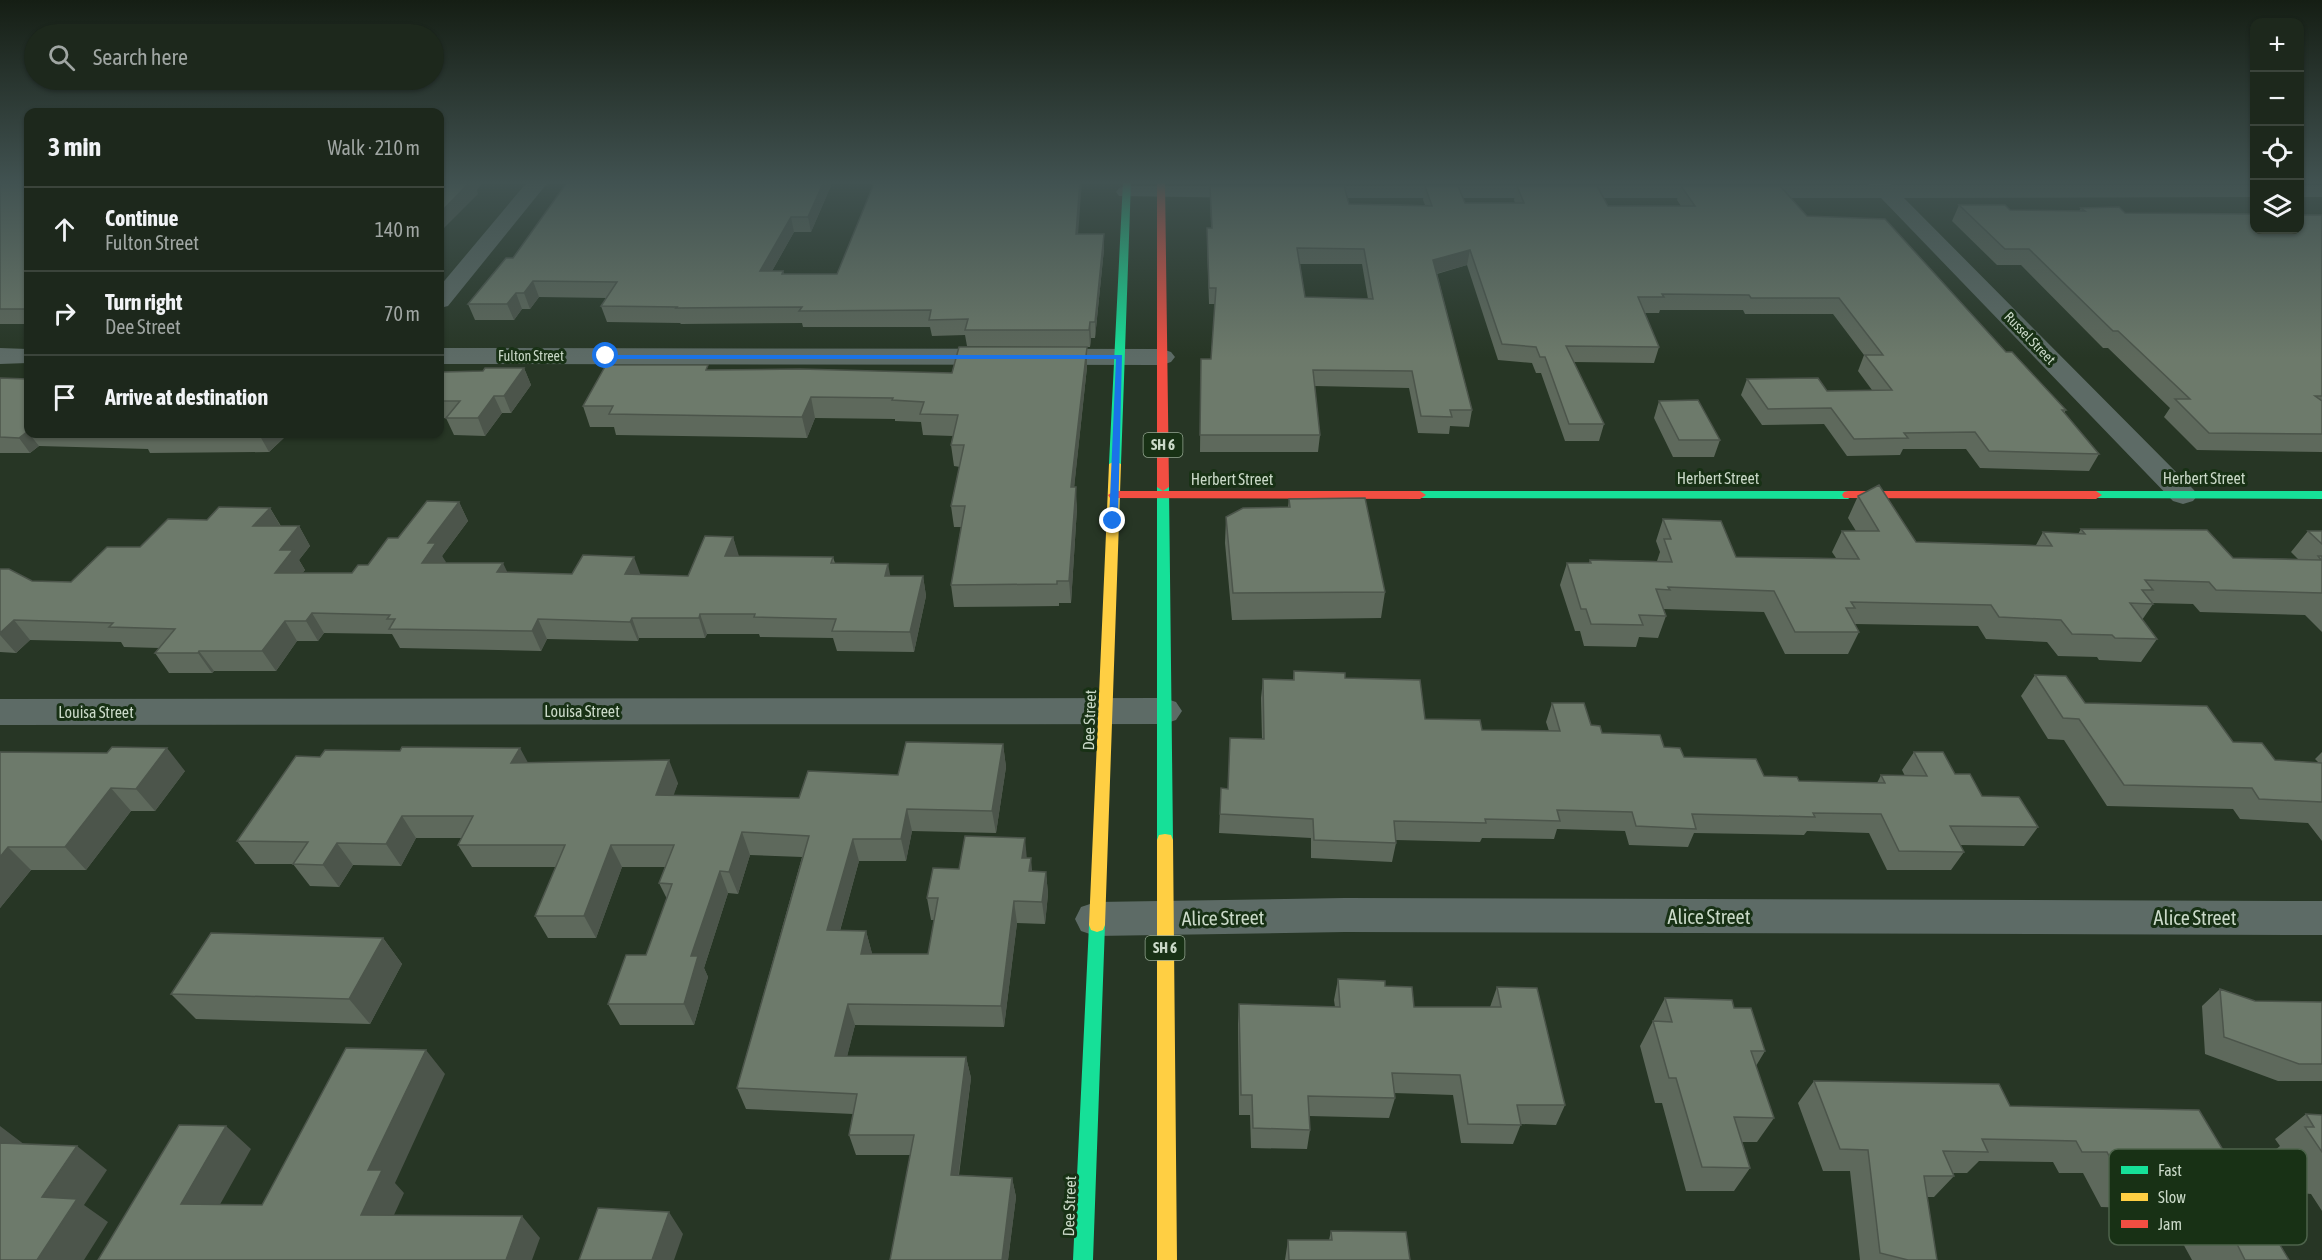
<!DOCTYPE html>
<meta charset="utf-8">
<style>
body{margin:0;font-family:"Asap Condensed",sans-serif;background:#2a3429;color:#f1f3f6}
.controls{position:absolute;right:18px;top:18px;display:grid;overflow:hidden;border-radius:12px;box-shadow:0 2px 4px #0004}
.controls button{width:54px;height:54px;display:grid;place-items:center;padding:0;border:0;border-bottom:2px solid #3b443b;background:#1d281c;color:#f1f3f6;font:30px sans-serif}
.stop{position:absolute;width:18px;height:18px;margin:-14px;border:4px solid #1a73e8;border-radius:50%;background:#fff}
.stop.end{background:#1a73e8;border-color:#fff;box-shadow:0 2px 6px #0008}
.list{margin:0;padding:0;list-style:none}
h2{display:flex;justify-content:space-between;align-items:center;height:78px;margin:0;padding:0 24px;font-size:26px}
h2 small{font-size:20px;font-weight:400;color:#a0a6a3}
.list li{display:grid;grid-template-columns:39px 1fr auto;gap:18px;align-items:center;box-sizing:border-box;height:84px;padding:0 24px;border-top:2px solid #3b443b}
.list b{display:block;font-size:22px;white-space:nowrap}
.list p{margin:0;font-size:20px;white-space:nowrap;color:#a0a6a3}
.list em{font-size:20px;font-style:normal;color:#a0a6a3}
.icon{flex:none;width:33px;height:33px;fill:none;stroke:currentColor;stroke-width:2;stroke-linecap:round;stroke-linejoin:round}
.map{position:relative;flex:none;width:2322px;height:1260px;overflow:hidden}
.search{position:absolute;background:#1d281c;box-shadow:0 2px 4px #0004;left:24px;top:24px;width:420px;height:66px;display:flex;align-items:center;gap:15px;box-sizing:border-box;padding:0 21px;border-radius:33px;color:#a0a6a3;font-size:22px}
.panel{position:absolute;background:#1d281c;box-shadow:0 2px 4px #0004;left:24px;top:108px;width:420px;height:330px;border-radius:12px}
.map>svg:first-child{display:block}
</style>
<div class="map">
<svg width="2322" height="1260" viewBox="0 0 2322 1260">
<rect width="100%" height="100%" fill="#273625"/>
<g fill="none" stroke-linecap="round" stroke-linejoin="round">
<!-- street -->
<path fill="#5d6b66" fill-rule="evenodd" d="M528,181H549L448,306L440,308V286Z
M1869,181H1888L1892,185H2254V197L1904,198L2193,489L2198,495L2193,501L2183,504L2173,501L1881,198H1302L1295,196L1292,192L1295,188L1302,186L1869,185Z
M2300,185H2322V197H2300Z
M1126,186H1254L1261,188L1264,192L1261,196L1254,198L1119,196L1116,192L1119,188Z
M0,348L28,349V363L0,364Z
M440,348L1162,349L1171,352L1175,357L1171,362L1162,365L440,364Z
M1164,698L1176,702L1182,711L1176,720L1164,724L0,725V699Z
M1345,898L2322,901V935L1345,932L1096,936L1081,931L1075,919L1081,907L1096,902Z"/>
<!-- fast -->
<path fill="#16e098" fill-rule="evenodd" d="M1123,181H1131L1121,464L1115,467L1109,464Z
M1163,483L1169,487L1173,840L1171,845L1165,846L1159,845L1157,840V487Z
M1420,491H1848L1854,495L1848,499L1416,498L1414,495Z
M2096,491H2322V499L2092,498L2090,495L2092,492Z
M1097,918L1103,920L1105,925L1093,1260H1073L1089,925L1091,920Z"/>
<!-- slow -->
<path fill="#ffcf43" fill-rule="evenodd" d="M1115,461L1121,464L1105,925L1103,930L1097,932L1091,930L1089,925L1109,464Z
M1165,834L1171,835L1173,840L1177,1260H1157V840L1159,835Z"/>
<!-- jam -->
<path fill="#f24e42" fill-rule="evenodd" d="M1157,181H1165L1169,487L1163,491L1157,487Z
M1114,491H1420L1426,495L1420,499L1110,498L1108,495Z
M1848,491H2096L2102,495L2096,499L1844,498L1842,495L1844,492Z"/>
</g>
<!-- wall -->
<path fill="#5e695c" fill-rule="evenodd" d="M0,181H28V324H0Z
M568,181H833L811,232H794L772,271H783L784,274H837L1078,234L1104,249L1095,338H1091L1090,347L967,346L965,335L932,336L930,327H803L802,323L681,324L680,323L607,322L601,306L607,298L539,297L530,309H522L514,320H475L468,304L513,258Z
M1209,181H1339V183L1209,184Z
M1416,181H1448V183H1417Z
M1506,181H1585V183H1507Z
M1664,181H1761V183H1665Z
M1210,186L1349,204L1425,205L1423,200L1425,186L1465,203H1515L1514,200L1517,186L1608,206H1681L1677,200L1681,186L1807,216L2006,352L2066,410L2064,413L2099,454L2089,471L1980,468L1966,449H1903L1900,455L1847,456L1824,424L1762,425L1741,395L1747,379L1827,391L1872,390L1858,371L1864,355L1833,314H1745L1743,310H1660L1659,313H1645L1659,347L1654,363L1574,362L1604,424L1599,441H1565L1541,373H1536L1532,363L1498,360L1467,265L1437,274L1472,410L1469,427L1450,426L1449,434L1418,433L1409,388L1314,386L1320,435L1318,452H1200L1201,359H1211L1215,304H1209L1207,243V228H1211ZM1300,264H1362L1368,299L1305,297Z
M1959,205L2010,210L2079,211L2081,208L2125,213L2322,215V452L2197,450L2164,417L2170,408L2108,348H2103L2021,265H1997L1952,221Z
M1087,347V367L1074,487L1077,508L1071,603H1059V606L954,607L951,585L961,527H954L951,506L960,467L954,466L951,445L953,436L923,435L921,422L895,421V419L815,418L807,438L616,435L614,427H590L583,406L710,370L952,373Z
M524,368L531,385L511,413H502L485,436L454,435L446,418H440V375Z
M0,378L28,379V434H288L269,452L150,453L148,449L39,446L30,453H0Z
M1659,401L1720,440L1714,457H1673L1654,418Z
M1858,496L1916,542L2036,545L2043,532L2078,534L2081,529L2233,558L2298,559L2291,552L2308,531H2322V632L2305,615L2200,612L2193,604L2152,603L2153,604L2142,620L2157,639L2141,662L2099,660L2097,657L2058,656L2047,642L1986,639L1978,626L1854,624L1859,632L1848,654H1785L1764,612L1663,609L1666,616L1658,638L1639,637L1636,647L1584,646L1580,631H1575L1560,585L1567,563H1589L1590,560L1657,561L1660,552L1656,541L1663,519L1736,557L1836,558L1832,552L1842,531H1856L1848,518Z
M1289,499L1385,592L1381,618L1232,620L1225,543L1226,517L1288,507Z
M459,502L468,521L442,556L445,563L508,573L688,576L733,537L738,556L833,557L835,563L890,576H923L926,596L914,652L837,651L833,638L760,637L759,634H707L705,638H639L638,641L547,639L541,651L400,648L392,634L324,633L318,641H297L276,671H214L212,673H169L155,653L159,648L124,647L121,642L30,640L16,653L0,652V569L32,581L71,582L140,547L207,520L270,508L281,526H299L310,546L299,560L305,570L302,573H352L368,565L398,538Z
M1294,671L1345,678L1425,719L1482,730L1549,731L1546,722L1552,703L1602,733L1664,747L1684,757L1764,776L1799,781L1877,783L1881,775L1905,776L1902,770L1914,752L1955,774L1982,796L2038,827L2024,846L1960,845L1964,852L1951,870H1887L1869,833L1807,831L1804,835L1694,833L1688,847L1629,845L1625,831L1557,829L1554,839L1482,838L1480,842L1396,840V843L1392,862L1311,858V838L1219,833L1221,788L1227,789L1262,739L1261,698L1263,679L1293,680Z
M2035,675L2085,703L2233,742L2275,760L2319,763L2315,759L2322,752V841L2308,823L2240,819L2233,809L2107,806L2064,740L2048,739L2021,696Z
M1003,744L1006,767L996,833L912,831L906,861H859L840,931H866L872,954H928L934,920H931L927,898L959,869L1027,858L1032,871L1046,872L1048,894L1045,924L1017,923L1004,1027L855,1025L847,1056L966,1057L971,1078L959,1175L1012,1178L1016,1197L1008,1260L910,1155H856L849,1135L853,1114L746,1109L737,1088L802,857L750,855L738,894L728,893L704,968L708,977L694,1025H620L608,1004L646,955L667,899L659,883L665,867H622L596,938H548L535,916L556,867H472L458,845L462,838H416L401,866L353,865L339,887L310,886L293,864H255L237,841L320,757L400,751L528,763L678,783L673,795L799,798L898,775Z
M0,752L185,771L155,811H131L86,870H31L0,908Z
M383,938L402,964L370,1024L196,1019L171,994Z
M1338,979L1385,986L1414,1007H1490L1497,987L1565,1105L1556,1125L1521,1124L1513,1144L1461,1143L1453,1095L1394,1093L1395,1098L1389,1118L1309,1116L1310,1130L1307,1149L1251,1148L1250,1115H1239L1238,1024L1239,1004L1335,1007L1334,1000Z
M2220,989L2255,1001L2322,1002V1081H2278L2205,1054L2202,1006Z
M1665,998L1734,1008L1765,1051L1756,1066L1774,1118L1757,1142H1742L1750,1168L1734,1191H1686L1662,1103H1655L1640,1046Z
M1814,1081L2010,1106L2199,1110L2289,1260H2192L2164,1209L2101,1207L2083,1173H2059L2053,1162L1979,1161L1967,1173H1953L1954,1176L1934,1197H1927L1937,1260H1860L1850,1171H1823L1798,1103Z
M2306,1114L2322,1115V1211L2311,1194L2301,1193L2274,1151L2280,1146L2275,1139Z
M1331,1231L1410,1260H1285L1288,1240H1329Z"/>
<!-- shaded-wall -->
<path fill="#4c554b" d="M468,181H484L477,190L478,194L440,232V213Z
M824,181H833L811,232L808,217Z
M1080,181H1082L1077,249L1076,234Z
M791,217L794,232L763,287L760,271Z
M1104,234V249L1095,338V322Z
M1470,250L1467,265L1431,275L1433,260Z
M533,281L539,297L530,309L524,293Z
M516,293L522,309L514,320L507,304Z
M1090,322L1091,338L1090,347L1089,330Z
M1087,347V367L1072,508L1071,487Z
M524,368L531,385L511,413L504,396Z
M494,396L502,413L485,436L478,418Z
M811,397L815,418L807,438L802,417Z
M27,431L39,446L30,453L19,438Z
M263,434H288L269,452L260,436Z
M1076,487L1077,508L1071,603L1069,581Z
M459,502L468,521L442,556L446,562L432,582L422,563L428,543Z
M270,508L281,527L253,526Z
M299,526L310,546L299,560L305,570L287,593L275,573L280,550Z
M733,537L739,556H725Z
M634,557L641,576L625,574Z
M503,563L512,582L497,572Z
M888,564L892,584L885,576Z
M923,576L926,596L914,652L910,632Z
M312,613L324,633L318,641L306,621Z
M700,614L707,634L705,638L699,618Z
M632,618L639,638L638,641L630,622Z
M538,619L547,639L541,651L532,631Z
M14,620L30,640L16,653L0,635V633Z
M285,621L297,641L276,671L262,651Z
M199,651L214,671L212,673L198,653Z
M1003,744L1006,767L996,833L992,811Z
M167,748L185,771L155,811L136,789Z
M520,748L532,770L511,763Z
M669,760L678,783L666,817L656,795Z
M111,788L131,811L86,870L65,847Z
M907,809L912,831L906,861L901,839Z
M402,816L416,838L401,866L386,844Z
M742,832L750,855L738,894L729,872Z
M1025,838L1027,860L1022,858Z
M853,839L859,861L834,952L827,930Z
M337,843L353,865L339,887L323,865Z
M611,845L622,867L596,938L584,916Z
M8,847L31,870L0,908V857Z
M1031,858L1033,881L1029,871Z
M720,871L728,893L704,968L708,977L694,1025L684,1004L691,956Z
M1046,872L1048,894L1045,924L1042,902Z
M1014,901L1017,923L1004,1027L1001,1006Z
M866,931L872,953L868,975L861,954Z
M383,938L402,964L370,1024L349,999Z
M848,1004L855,1025L842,1077L835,1056Z
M426,1050L445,1074L395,1183L404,1193L384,1237L361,1215L368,1170Z
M966,1057L971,1078L956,1194L951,1175Z
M0,1126L25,1145L0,1159Z
M226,1126L251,1149L208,1226L181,1204Z
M77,1146L107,1170L84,1205L108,1222L84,1260H37L42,1197Z
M1012,1178L1016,1197L1008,1260H1002Z
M669,1212L683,1234L674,1260H652Z
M522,1216L540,1238L532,1260H506Z"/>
<!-- building -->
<path fill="#6d7a6b" stroke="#4c554b" stroke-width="1.5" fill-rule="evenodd" d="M0,181H28V309H0Z
M440,181H471L440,213Z
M568,181H824L808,217H791L760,271H783L782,274H837L875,181H1080L1076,234H1104L1095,322H1090L1089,330H965L968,319L929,320L931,310L799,311L802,307L676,308L677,307L601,306L617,282L533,281L524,293H516L507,304H468L506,258H513Z
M1210,186H1344L1349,204L1432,206L1425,186H1458L1465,203H1524L1517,186H1597L1608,206H1695L1681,186H1780L1807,216L1885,219L2006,352H2012L2066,410H2062L2099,454L1989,451L1975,432L1904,433L1908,438L1854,439L1831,408L1768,409L1747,379L1818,378L1827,391L1892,390L1865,355H1883L1839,298H1751L1749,295L1662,294L1664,297H1638L1659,347L1566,346L1604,424H1569L1545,357H1540L1536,347L1502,344L1470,250L1433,260L1472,410H1450L1452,417L1421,416L1412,371L1313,370L1320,435H1200L1201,359H1211L1216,288H1209L1207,228H1212ZM1297,248L1364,249L1373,299L1305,297Z
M1959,205H2005L2010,210L2085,211L2081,208L2119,207L2125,213L2254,214V230H2300V215H2322V396H2315L2322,401V434L2209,433L2175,399H2190L2118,331H2113L2029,249H2005Z
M959,347H1087L1071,487H1076L1069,581H1057V584L951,585L965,506H951L964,445H951L958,415L920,414L924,402L892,400L893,398L811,397L802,417L609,414L613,406H583L606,365H708L706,370L800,369L952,373Z
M485,368H524L504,396H494L478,418H446L460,401H440V375H441L443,372L483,371Z
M0,378L28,379V431L19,438L0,437Z
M1698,400L1720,440H1679L1659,401Z
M144,434H263L260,436L140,437Z
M1879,485L1916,542L2052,546L2043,532L2085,534L2081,529L2207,530L2233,558L2321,560L2318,556H2322V593L2216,590L2209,582L2145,580L2153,590H2142L2153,604L2130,603L2157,639L2115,638L2112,635L2072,634L2061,620L1999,617L1991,605L1851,602L1855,608H1846L1859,632H1795L1774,591L1668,587L1670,590L1656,589L1666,616L1639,615L1643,625L1591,624L1586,609H1581L1567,563H1591L1590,560L1672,562L1664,539H1671L1663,519L1721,521L1736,557L1859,559L1842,531H1879L1858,496Z
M1365,498L1385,592L1233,593L1226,517L1243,508L1290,507L1289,499Z
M427,501L459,502L428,543H436L422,563H503L497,572L572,574L583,555L634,557L625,574L688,576L705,536L733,537L725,556L833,557L831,563L888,564L885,576H923L910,632L832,631L836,619L754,617L755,614H700L699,618H632L630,622L538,619L532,631L389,629L395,619H387L390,615L312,613L306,621H285L262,651H199L198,653H155L175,629L109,627L113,623L14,620L0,633V569H9L32,581L71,582L107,547H140L168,519L207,520L219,507L270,508L253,526H299L280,550H293L275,573H352L358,565H368L388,538H398Z
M2308,531H2322V544Z
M1294,671L1345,673V678L1420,680L1425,719L1480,720L1482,730L1560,731L1552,703H1584L1591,725L1600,726L1602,733L1660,735L1664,747L1680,748L1684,757L1756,759L1764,776L1797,777L1799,781L1885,783L1881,775L1927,776L1914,752H1943L1955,774H1970L1982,796L2019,797L2038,827L1950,826L1964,852L1899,851L1881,814L1813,813L1815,817L1692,814L1696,829L1636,826L1632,812L1557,810L1560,821L1485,819L1486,823L1394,821L1396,843L1314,840L1313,819L1220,814L1221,788L1228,789L1230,738L1264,739L1263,679L1294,680Z
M2035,675L2066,676L2085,703L2207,706L2233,742L2262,743L2275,760L2322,763V802L2259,799L2252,788L2124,785L2079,719L2063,718Z
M906,742L1003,744L992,811L907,809L901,839H853L827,930L866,931L861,954H928L938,898H927L933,868L959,869L965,836L1025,838L1022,858H1031L1029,871L1046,872L1042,902L1014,901L1001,1006L848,1004L835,1056L966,1057L951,1175L1012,1178L1002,1260H890L914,1135H849L857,1094L737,1088L809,836L742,832L729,872L720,871L691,956H698L684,1004H608L626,955H646L672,884L659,883L674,845H611L584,916H535L565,845H458L473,816H402L386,844L337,843L323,865L293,864L308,842L237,841L296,756L320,757L325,750L400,751L402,747L520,748L511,763L669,760L656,795L799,798L808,771L898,775Z
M112,747L167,748L136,789L111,788L65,847H8L0,857V752L107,753Z
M211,933L383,938L349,999L171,994Z
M1338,979L1385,981V986L1412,987L1414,1007H1501L1497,987L1537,988L1565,1105H1517L1521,1125L1468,1124L1460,1075L1392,1073L1395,1098L1308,1096L1310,1130L1253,1128L1252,1095H1241L1239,1004L1340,1007Z
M2220,989L2255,1001L2322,1002V1064H2299L2224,1037Z
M1665,998L1732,1000L1734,1008H1751L1765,1051H1751L1774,1118L1734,1117L1750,1168L1702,1167L1676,1078H1669L1653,1021L1672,1022Z
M346,1048L426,1050L368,1170H382L361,1215L522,1216L506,1260H98L179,1125L226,1126L181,1204L262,1205Z
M1814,1081L1999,1084L2010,1106L2199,1110L2289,1260H2245L2236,1242H2221L2191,1188L2125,1186L2107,1152H2082L2076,1141L1982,1139L1988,1152L1943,1151L1954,1176H1924L1937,1260H1908L1880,1253L1868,1150L1840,1149Z
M2306,1114L2322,1115V1152L2305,1127H2314Z
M0,1143L77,1146L42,1197L77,1199L37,1260H0Z
M598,1208L669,1212L652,1260H579Z
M1331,1231L1406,1232L1410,1260H1289L1288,1240H1332Z"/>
<!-- sky -->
<linearGradient id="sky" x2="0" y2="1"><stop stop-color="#151e14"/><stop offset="0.51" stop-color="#415251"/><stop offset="1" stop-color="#415251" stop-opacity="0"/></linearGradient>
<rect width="2322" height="358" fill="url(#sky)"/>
<!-- route -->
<path fill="#1a73e8" d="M603,355H1122L1118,521L1113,524L1109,521L1116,359H606L603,358Z"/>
<g text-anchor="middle" stroke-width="6" stroke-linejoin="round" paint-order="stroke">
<!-- far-street labels -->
<g font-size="14" fill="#cad9c8" stroke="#183115">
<text transform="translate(2030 338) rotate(46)" y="5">Russel Street</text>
<text x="531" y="361">Fulton Street</text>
</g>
<!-- shield labels -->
<g fill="#183115" stroke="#95a792" stroke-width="1.5">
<rect x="1143.5" y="433" width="39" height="24" rx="4.5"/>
<rect x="1145.5" y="936" width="39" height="24" rx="4.5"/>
</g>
<g font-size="15" font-weight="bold" fill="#cad9c8">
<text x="1163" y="450">SH 6</text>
<text x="1165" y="953">SH 6</text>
</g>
<!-- street labels -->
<g font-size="16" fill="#cad9c8" stroke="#183115">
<text x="1718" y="484">Herbert Street</text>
<text x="2204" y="484">Herbert Street</text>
<text x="1232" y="485">Herbert Street</text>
<text x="582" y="717">Louisa Street</text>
<text x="96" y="718">Louisa Street</text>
<text transform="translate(1089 720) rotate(-88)" y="6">Dee Street</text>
<text transform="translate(1069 1206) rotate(-88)" y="6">Dee Street</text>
</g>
<!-- near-street labels -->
<g font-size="20" fill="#cad9c8" stroke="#183115">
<text x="1709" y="924">Alice Street</text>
<text transform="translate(1223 918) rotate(-1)" y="7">Alice Street</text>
<text x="2195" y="925">Alice Street</text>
</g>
</g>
<!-- legend -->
<rect x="2109" y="1149" width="198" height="96" rx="9" fill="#183115" stroke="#4d634b" stroke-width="1.5"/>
<rect x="2121" y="1166" width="27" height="8" fill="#16e098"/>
<rect x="2121" y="1193" width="27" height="8" fill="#ffcf43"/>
<rect x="2121" y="1220" width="27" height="8" fill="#f24e42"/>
<g font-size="16" fill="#cad9c8">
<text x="2158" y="1176">Fast</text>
<text x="2158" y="1203">Slow</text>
<text x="2158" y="1230">Jam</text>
</g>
</svg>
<div class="controls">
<button>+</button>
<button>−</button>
<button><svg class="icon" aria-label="locate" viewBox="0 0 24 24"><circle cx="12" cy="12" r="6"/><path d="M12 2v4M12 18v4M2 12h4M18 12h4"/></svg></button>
<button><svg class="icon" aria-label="layers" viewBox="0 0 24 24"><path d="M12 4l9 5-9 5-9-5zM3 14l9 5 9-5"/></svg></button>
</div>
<div class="stop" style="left:606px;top:356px"></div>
<div class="stop end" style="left:1113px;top:521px"></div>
<div class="search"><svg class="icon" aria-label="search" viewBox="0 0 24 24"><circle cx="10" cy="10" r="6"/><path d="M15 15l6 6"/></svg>Search here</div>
<section class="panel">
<h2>3 min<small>Walk · 210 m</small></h2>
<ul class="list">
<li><svg class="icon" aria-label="ahead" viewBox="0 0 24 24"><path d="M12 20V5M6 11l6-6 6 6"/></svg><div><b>Continue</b><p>Fulton Street</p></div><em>140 m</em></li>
<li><svg class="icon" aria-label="right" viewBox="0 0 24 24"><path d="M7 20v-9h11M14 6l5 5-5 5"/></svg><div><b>Turn right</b><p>Dee Street</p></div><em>70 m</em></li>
<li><svg class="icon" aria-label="arrive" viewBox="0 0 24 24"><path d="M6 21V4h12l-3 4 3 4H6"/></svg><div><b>Arrive at destination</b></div></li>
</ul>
</section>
</div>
